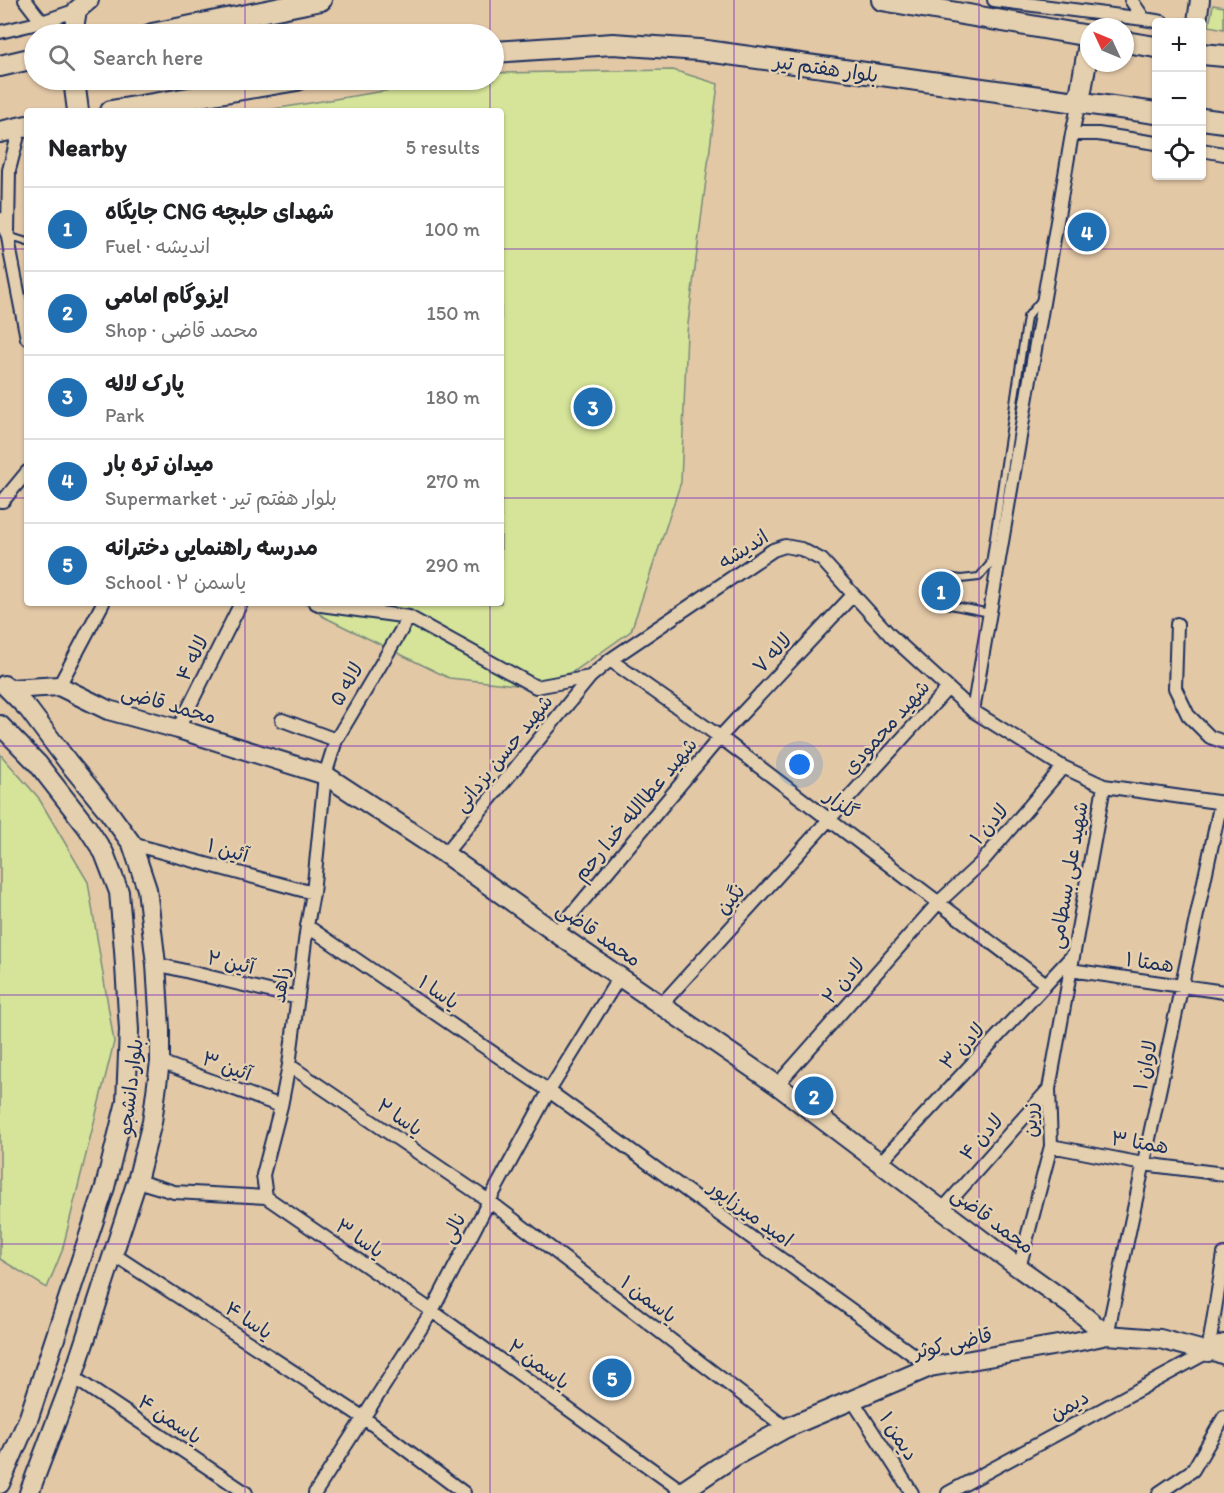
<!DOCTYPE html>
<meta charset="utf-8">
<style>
body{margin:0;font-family:Itim,"Playpen Sans Arabic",sans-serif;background:#f6f6f6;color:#202124}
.controls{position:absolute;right:18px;top:18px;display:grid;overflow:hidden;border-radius:6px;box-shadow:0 2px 4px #0004}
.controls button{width:54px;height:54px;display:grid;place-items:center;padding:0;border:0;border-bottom:2px solid #e0e0e0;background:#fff;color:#202124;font:30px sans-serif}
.compass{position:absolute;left:1080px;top:18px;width:54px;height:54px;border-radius:50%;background:#fff;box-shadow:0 2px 4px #0004;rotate:314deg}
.you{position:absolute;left:800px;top:765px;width:21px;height:21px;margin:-15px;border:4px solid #fff;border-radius:50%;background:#1a73e8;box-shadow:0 0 0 9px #1a73e833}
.badge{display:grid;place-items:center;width:39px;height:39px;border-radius:50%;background:#1f6fb2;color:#fff;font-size:20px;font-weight:700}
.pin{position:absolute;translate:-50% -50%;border:3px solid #fff;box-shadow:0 2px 6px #0006}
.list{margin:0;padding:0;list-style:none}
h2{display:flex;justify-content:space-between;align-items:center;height:78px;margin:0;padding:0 24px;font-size:26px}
h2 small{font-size:20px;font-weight:400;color:#757577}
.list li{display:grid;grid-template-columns:39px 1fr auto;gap:18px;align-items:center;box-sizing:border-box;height:84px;padding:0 24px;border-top:2px solid #e0e0e0}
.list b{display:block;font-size:22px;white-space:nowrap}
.list p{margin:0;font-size:20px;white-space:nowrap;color:#757577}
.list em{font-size:20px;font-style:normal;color:#757577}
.icon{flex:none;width:33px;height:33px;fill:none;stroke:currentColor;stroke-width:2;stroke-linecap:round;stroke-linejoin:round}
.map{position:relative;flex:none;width:1224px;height:1493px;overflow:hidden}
.search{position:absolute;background:#fff;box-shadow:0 2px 4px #0004;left:24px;top:24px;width:480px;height:66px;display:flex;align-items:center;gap:15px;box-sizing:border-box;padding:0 21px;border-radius:33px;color:#757577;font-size:22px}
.panel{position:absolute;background:#fff;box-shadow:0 2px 4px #0004;left:24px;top:108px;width:480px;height:498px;border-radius:6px}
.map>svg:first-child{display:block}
</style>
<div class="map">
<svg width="1224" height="1493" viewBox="0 0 1224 1493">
<rect width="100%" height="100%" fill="#e3c8a6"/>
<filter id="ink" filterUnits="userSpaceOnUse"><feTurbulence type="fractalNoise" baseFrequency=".0167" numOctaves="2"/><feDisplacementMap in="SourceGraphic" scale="12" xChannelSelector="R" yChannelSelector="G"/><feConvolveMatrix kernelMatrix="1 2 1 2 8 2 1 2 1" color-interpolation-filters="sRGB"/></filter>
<g filter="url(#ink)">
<!-- green -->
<path fill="#d5e498" stroke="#788a7b" stroke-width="1.5" d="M1213,5L1224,7V29L1209,26Z
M673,70L718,84L687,332L681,482L631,631L576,670L536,687L449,678L324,617L305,603H501V111H261L452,80H494V73Z
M0,754L38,797L88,882L114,1042L62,1251L47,1288L0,1259Z"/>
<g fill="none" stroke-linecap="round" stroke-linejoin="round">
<defs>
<path id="lane" d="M8,236L27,242
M990,613L940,603L941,576L961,579L979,577L990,564L1027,317L1041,300"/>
<path id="street" d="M25,0L42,22
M994,0L1144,19L1162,22
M1131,0L1144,19
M0,32L42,22L77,10
M1072,134H1098L1156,143
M1202,150L1224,154
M0,219L8,236L11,256L27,338
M8,232L9,170L20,128
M0,501H3L27,472
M316,603L321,605L409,617L536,687L590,677L610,660L773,550L785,546L801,549L822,560L890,635L973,711L1063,767L1104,786L1224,803
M1177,624L1175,688L1188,715L1210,737L1224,742
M610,660L720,737L1046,984
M59,686L103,603
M973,711L1072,134L1079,102
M282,720L336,740
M178,729L241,603
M132,844L313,893
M445,854L590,677
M307,926L549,1091L930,1367
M556,933L720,737L853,595
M156,964L298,998
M1070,970L1224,992
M661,1005L948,688
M160,1062L281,1106
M289,1065L489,1201L786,1428
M777,1085L939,902L980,864L1063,767
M1051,1146L1143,1164L1224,1174
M880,1163L1073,955
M137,1181L174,1192L266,1197
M266,1197L263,1175L281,1106L289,1065L307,926L313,893L325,775L336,740L409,617
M266,1197L432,1311L682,1491
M942,1210L1049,1089
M113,1254L364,1418L464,1493
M1019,1268L1051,1146L1049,1089L1104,786
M1107,1335L1221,802
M1208,1352L1224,1254
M1208,1352L1224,1358
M73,1377L246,1493
M853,1401L912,1493
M315,1493L432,1311L489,1201L549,1091L620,976
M948,1493L1208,1352
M1159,1493L1193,1470L1224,1417"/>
<path id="secondary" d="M1197,22L1200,0
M73,34L77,10L89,0
M4,685L29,710L68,762L108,811L132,844L147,889L156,964L160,1028V1062L152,1122L137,1181L73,1377L29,1493
M10,689L59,686L108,710L178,729L325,775L445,854L556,933L777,1085L1019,1268L1072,1306L1107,1335
M0,725L38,764L87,827L104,853L119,892L124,950L129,1030L126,1102L105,1187L29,1417L0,1484
M680,1493L732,1458L786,1428L930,1367L1075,1342L1107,1335L1160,1339L1208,1352L1224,1344"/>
<path id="primary" d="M882,0L1089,36
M152,34L321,0
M1125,42L1156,47
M494,52L613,44L699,50L1156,113
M1202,54L1224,56
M0,66L34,58
M74,80L78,111
M1079,102L1089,44
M111,111L297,80
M1202,119L1224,122
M0,132L27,126"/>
</defs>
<!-- lane casing -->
<use href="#lane" stroke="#1b2f5e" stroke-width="10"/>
<!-- street casing -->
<use href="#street" stroke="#1b2f5e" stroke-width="16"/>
<!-- secondary casing -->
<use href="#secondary" stroke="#1b2f5e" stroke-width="22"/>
<!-- primary casing -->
<use href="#primary" stroke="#1b2f5e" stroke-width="24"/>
<!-- lane -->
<use href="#lane" stroke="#e4cfae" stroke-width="6"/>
<!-- street -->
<use href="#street" stroke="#e4cfae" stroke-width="12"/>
<!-- secondary -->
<use href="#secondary" stroke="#e4cfae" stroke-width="18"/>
<!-- primary -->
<use href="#primary" stroke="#e4cfae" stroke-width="20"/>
</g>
</g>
<!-- grid -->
<path fill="none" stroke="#7b2cbf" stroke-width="1.5" stroke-opacity="0.55" d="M245,0V34M490,0V34M734,0V1493M979,0V1493M245,80V111M490,80V111M0,249H27M501,249H1224M0,498H27M501,498H1224M245,603V1493M490,603V1493M0,746H1224M0,995H1224M0,1244H1224"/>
<g text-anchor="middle" stroke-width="5" stroke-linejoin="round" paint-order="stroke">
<!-- street labels -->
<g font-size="20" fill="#1b2f5e" stroke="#e4cfae">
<text transform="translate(826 68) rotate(8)" y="7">بلوار هفتم تیر</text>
<text transform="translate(743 549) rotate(-32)" y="7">اندیشه</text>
<text transform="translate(772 653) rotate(-47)" y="7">لاله ۷</text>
<text transform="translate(192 658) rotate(-64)" y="7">لاله ۴</text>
<text transform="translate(346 684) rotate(-60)" y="7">لاله ۵</text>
<text transform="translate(169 704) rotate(16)" y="7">محمد قاضی</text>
<text transform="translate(886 727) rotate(-48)" y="7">شهید محمودی</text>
<text transform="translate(503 753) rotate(-51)" y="7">شهید حسن یزدانی</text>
<text transform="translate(842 804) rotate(37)" y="7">گلزار</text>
<text transform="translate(635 809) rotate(-50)" y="7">شهید عطاالله خدا رحم</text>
<text transform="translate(989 824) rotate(-49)" y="7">لادن ۱</text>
<text transform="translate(228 850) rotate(15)" y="7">آئین ۱</text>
<text transform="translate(1068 875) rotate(-80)" y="7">شهید علی بسطامی</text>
<text transform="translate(730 899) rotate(-48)" y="7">نگین</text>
<text transform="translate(599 934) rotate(35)" y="7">محمد قاضی</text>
<text transform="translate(231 962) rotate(13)" y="7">آئین ۲</text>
<text transform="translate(1150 962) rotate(8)" y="7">همتا ۱</text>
<text transform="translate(843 981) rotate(-49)" y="7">لادن ۲</text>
<text transform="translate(280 985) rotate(-83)" y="7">زاهد</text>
<text transform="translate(439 992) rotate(34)" y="7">یاسا ۱</text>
<text transform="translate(962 1046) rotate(-47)" y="7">لادن ۳</text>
<text transform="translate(1145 1065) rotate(-78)" y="7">لاوان ۱</text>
<text transform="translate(227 1066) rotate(20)" y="7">آئین ۳</text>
<text transform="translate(130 1087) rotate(-83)" y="7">بلوار دانشجو</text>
<text transform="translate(400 1117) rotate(34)" y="7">یاسا ۲</text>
<text transform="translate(1030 1120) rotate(-91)" y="7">زرین</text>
<text transform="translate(981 1137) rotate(-49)" y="7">لادن ۴</text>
<text transform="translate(1140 1142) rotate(9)" y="7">همتا ۳</text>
<text transform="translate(751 1213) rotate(36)" y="7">امید میرزاپور</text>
<text transform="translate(993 1220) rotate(37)" y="7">محمد قاضی</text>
<text transform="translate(453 1228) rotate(-63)" y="7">نالی</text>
<text transform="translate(360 1238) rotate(34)" y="7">یاسا ۳</text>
<text transform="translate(649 1299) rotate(37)" y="7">یاسمن ۱</text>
<text transform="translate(249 1320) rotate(33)" y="7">یاسا ۴</text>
<text transform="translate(953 1343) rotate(-13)" y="7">قاضی کوثر</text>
<text transform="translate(539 1364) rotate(36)" y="7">یاسمن ۲</text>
<text transform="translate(1069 1405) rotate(-29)" y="7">دیمن</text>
<text transform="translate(170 1419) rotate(34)" y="7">یاسمن ۴</text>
<text transform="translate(899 1436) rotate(57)" y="7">دیمن ۱</text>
</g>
</g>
</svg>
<div class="controls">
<button>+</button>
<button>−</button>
<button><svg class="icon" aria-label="locate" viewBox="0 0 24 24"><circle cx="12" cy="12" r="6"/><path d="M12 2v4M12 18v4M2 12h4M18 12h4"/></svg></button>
</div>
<svg class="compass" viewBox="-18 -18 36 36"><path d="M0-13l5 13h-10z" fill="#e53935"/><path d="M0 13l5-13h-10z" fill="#757577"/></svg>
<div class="you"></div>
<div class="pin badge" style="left:941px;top:591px">1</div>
<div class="pin badge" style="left:814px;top:1096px">2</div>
<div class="pin badge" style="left:593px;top:407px">3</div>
<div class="pin badge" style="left:1087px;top:232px">4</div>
<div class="pin badge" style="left:612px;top:1378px">5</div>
<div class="search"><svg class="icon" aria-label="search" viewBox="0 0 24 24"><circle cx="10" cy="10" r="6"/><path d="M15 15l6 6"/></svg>Search here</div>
<section class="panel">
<h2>Nearby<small>5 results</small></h2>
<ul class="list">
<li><span class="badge">1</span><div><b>جایگاه CNG شهدای حلبچه</b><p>Fuel · اندیشه</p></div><em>100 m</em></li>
<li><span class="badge">2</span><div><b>ایزوگام امامی</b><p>Shop · محمد قاضی</p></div><em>150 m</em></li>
<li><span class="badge">3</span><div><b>پارک لاله</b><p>Park</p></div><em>180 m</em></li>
<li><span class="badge">4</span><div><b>میدان تره بار</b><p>Supermarket · بلوار هفتم تیر</p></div><em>270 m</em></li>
<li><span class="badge">5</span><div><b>مدرسه راهنمایی دخترانه</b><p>School · یاسمن ۲</p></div><em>290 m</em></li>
</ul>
</section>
</div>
